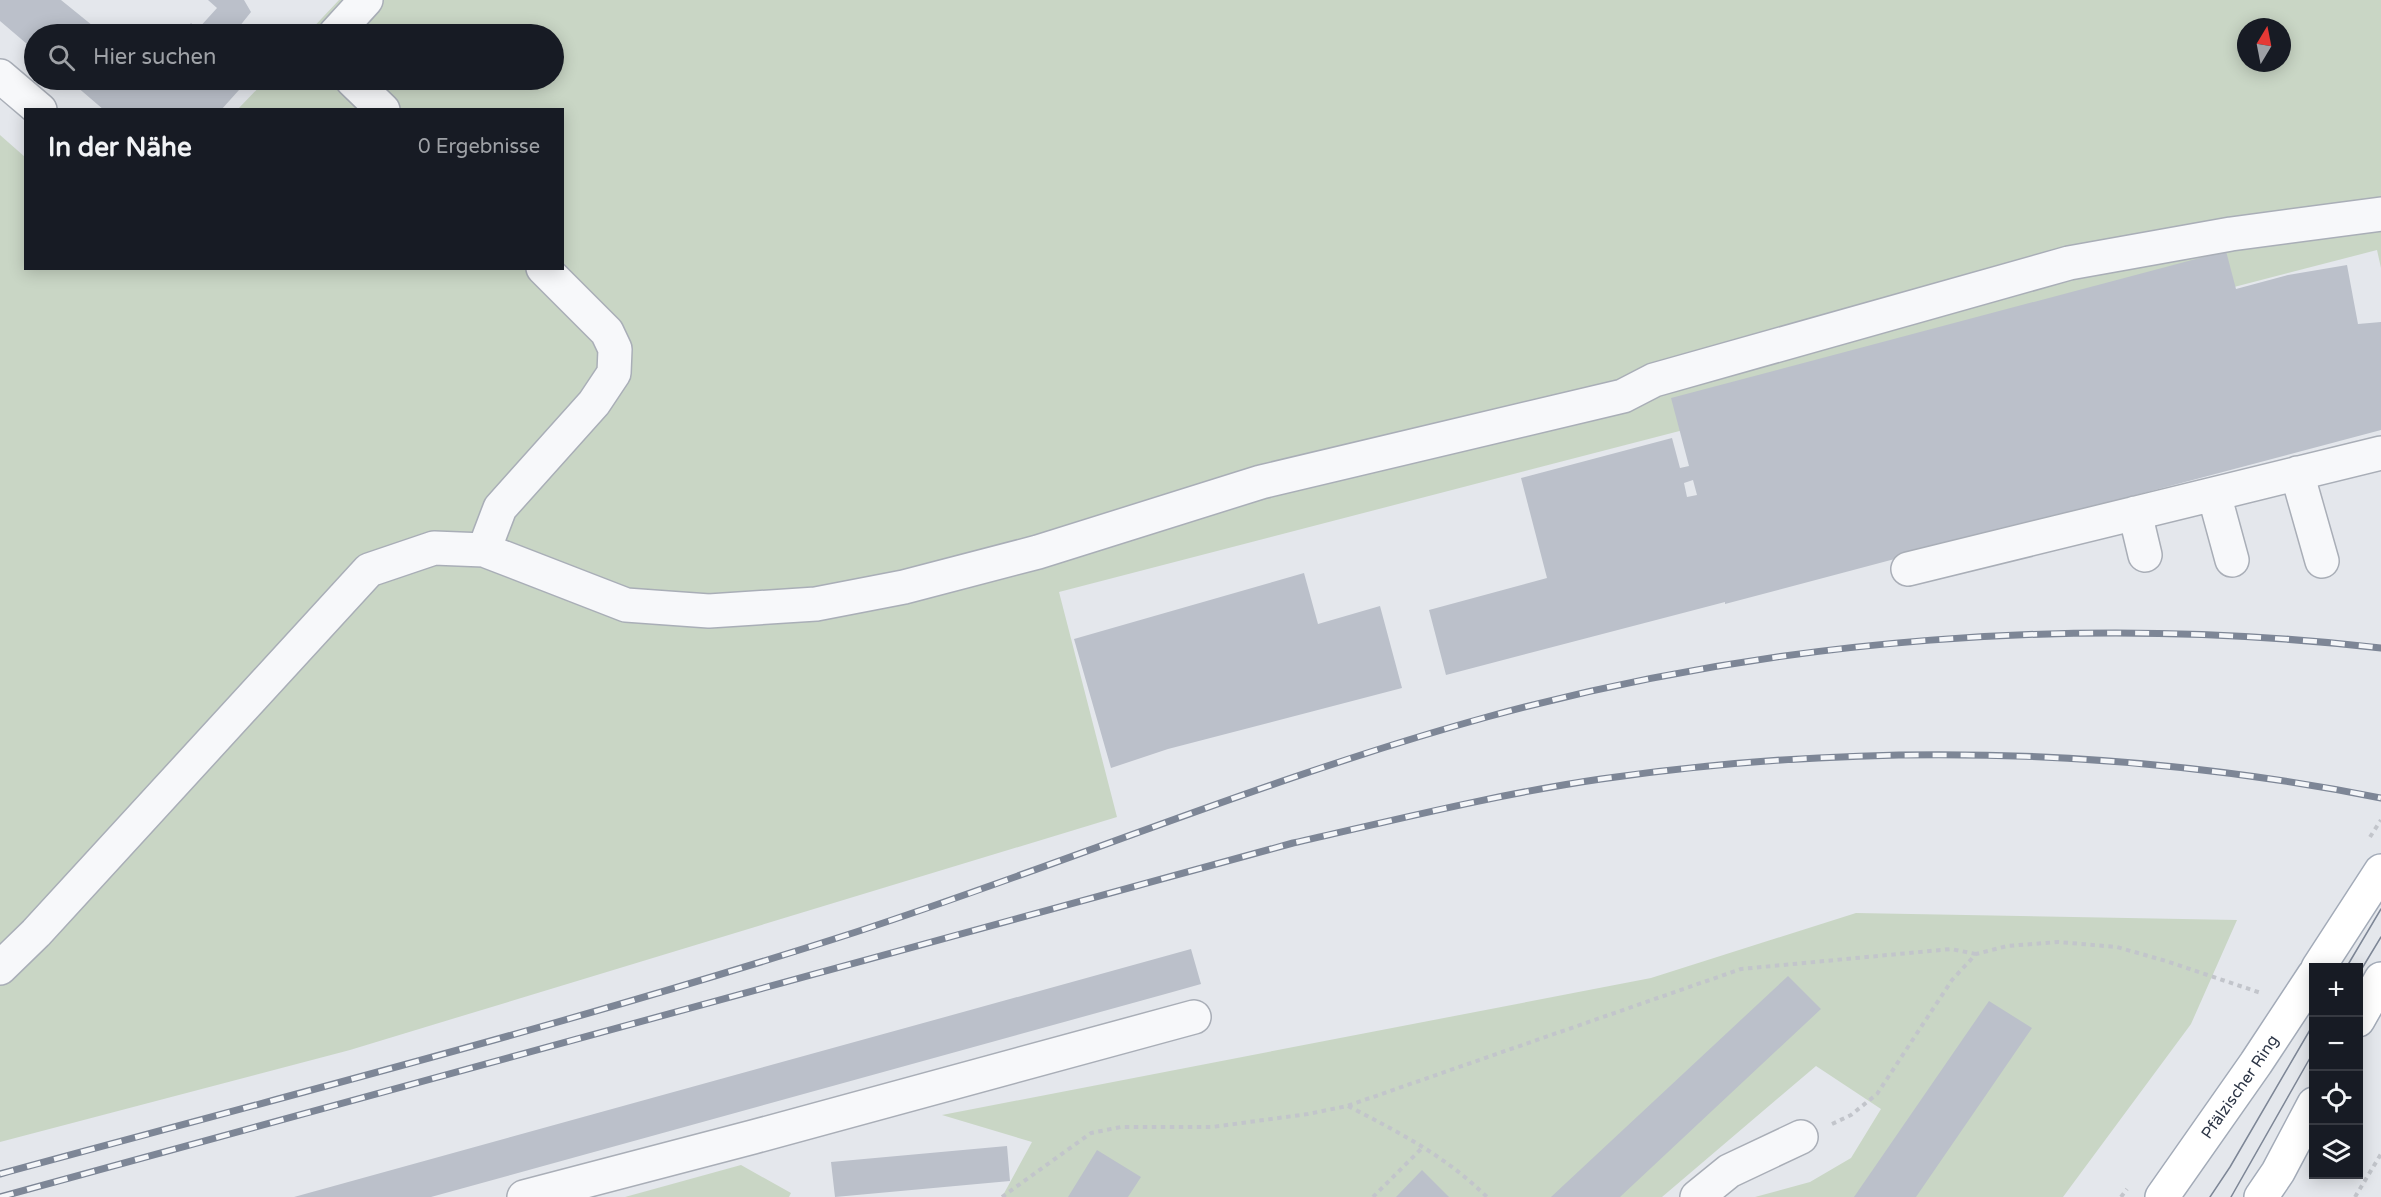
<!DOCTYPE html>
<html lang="de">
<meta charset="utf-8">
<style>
body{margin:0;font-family:"Varela Round",sans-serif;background:#242831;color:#f1f3f6}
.controls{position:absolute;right:18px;bottom:18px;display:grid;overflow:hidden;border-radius:0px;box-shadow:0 3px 15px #0003}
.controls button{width:54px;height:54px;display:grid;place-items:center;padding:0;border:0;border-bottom:2px solid #363941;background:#171b24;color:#f1f3f6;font:30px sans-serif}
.compass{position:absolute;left:2237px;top:18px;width:54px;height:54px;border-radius:50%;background:#171b24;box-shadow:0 3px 15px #0003;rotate:10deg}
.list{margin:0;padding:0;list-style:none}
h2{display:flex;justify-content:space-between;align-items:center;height:78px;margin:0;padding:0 24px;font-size:26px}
h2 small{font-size:20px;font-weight:400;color:#9ea1a6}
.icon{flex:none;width:33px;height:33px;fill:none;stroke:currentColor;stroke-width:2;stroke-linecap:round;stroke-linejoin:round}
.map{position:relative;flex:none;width:2381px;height:1197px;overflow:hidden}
.search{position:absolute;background:#171b24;box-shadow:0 3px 15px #0003;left:24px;top:24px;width:540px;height:66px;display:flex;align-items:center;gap:15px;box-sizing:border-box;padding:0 21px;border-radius:33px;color:#9ea1a6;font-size:22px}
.panel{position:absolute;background:#171b24;box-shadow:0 3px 15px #0003;left:24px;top:108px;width:540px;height:162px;border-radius:0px}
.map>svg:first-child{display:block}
</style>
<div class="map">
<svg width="2381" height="1197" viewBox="0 0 2381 1197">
<rect width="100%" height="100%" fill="#e4e7ec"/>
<!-- green -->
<path fill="#c9d6c5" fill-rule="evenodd" d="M339,0H2381V268L2377,250L1059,592L1117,817L350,1050L0,1142V135L25,157L26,268H562V110L238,109L266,80H554V34H307ZM2246,27H2282V63H2246Z
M1856,913L2237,920L2191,1024L2063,1197H1755L1810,1182L1851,1158L1881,1109L1816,1066L1662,1197H1002L1032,1142L942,1115L1651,978Z
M741,1165L791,1193L789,1197H625Z"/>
<!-- building -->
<path fill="#bbc0ca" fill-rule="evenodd" d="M0,0H61L103,34H34V50L0,21Z
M208,0H244L251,12L239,27L247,34H181L191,23L198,29L217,8Z
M69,80L140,81L248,80L221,110H104Z
M2226,251L2236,289L2288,275L2347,265L2358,324L2381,322V430L1725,604V602L1446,675L1429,610L1547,578L1521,478L1672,438L1680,468L1689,466L1671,398ZM1693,480L1697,495L1687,497L1684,483Z
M1304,573L1318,624L1380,606L1402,688L1168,749L1111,768L1074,639Z
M1191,949L1201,984L1169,993L431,1197H294Z
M1788,976L1821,1009L1620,1197H1551Z
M1989,1001L2032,1028L1916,1197H1854Z
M1007,1146L1010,1181L835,1197L831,1162Z
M1097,1150L1141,1177L1128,1197H1068Z
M1422,1170L1449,1197H1396Z"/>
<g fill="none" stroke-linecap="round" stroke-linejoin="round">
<defs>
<path id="minor" d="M335,34L366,0
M0,76L40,110
M352,80L383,110
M2297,473L2322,561
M2214,494L2232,560
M2135,513L2145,555
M484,550L500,508L594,403L614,373L615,349L607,332L543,268
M1908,569L2381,453
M0,968L36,933L369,570L434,548L484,550L626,605L709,611L816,604L904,587L1038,552L1261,482L1623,396L1654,380L2069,263L2231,234L2381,214
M524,1197L753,1137L1194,1017
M1697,1197L1729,1171L1801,1137"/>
<g id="major">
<path d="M2318,968L2381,871"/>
<path d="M2358,1020L2381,979"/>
<path id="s1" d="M2162,1197L2256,1063L2314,975"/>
<path d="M2261,1197L2278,1172L2314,1104"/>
</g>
</defs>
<!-- minor casing -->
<use href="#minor" stroke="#a9aeb7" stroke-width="36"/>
<!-- major casing -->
<use href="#major" stroke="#a3abb8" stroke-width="36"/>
<!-- path -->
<path stroke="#c2c5cb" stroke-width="4" stroke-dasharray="4.5 4.5" stroke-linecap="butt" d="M2370,837L2381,820
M1348,1106C1400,1133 1444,1155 1487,1197
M1832,1124L1851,1115L1877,1094L1952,980L1976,954L2007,946L2058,942L2117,947L2166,961L2261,993
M1002,1197L1091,1133L1121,1127H1212L1308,1114L1347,1106L1741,969L1951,949L1976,954
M1373,1197L1424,1146
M2121,1197L2127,1189
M2355,1197L2381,1154"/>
<!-- minor -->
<use href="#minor" stroke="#f7f8fa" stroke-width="33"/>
<!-- major -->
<use href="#major" stroke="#fff" stroke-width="33"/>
<!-- tram -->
<path stroke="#7d8696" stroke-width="1.5" d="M2346,968L2381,909
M2358,975L2381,937
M2210,1197L2230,1167L2314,1023
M2231,1197L2314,1051"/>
<defs>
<path id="rail" d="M0,1174C286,1096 574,1023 856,932C1067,863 1273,776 1487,717C1776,638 2083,614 2381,648
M0,1197L1293,843C1395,820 1498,794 1601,779C1860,742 2124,747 2381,798"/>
</defs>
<!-- rail casing -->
<use href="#rail" stroke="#7d8696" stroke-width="7"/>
<!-- rail -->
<use href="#rail" stroke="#f4f6f9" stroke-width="4.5" stroke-dasharray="14" stroke-linecap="butt"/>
</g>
<g text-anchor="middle" stroke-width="4.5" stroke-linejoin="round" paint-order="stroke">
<!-- street labels -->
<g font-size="16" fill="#2b3445" stroke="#f4f6f9">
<text dy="6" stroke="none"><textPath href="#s1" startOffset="135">Pfälzischer Ring</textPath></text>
</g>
</g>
</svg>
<div class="controls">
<button>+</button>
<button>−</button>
<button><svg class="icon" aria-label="locate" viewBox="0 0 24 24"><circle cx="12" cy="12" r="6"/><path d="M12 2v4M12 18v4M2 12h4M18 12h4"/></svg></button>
<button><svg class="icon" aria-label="layers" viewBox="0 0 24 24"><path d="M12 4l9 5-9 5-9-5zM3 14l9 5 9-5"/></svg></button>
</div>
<svg class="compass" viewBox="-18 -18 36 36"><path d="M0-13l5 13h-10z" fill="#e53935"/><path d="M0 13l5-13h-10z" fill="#9ea1a6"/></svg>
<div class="search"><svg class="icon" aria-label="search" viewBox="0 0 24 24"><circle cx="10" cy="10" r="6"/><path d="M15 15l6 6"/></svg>Hier suchen</div>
<section class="panel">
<h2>In der Nähe<small>0 Ergebnisse</small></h2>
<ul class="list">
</ul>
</section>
</div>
